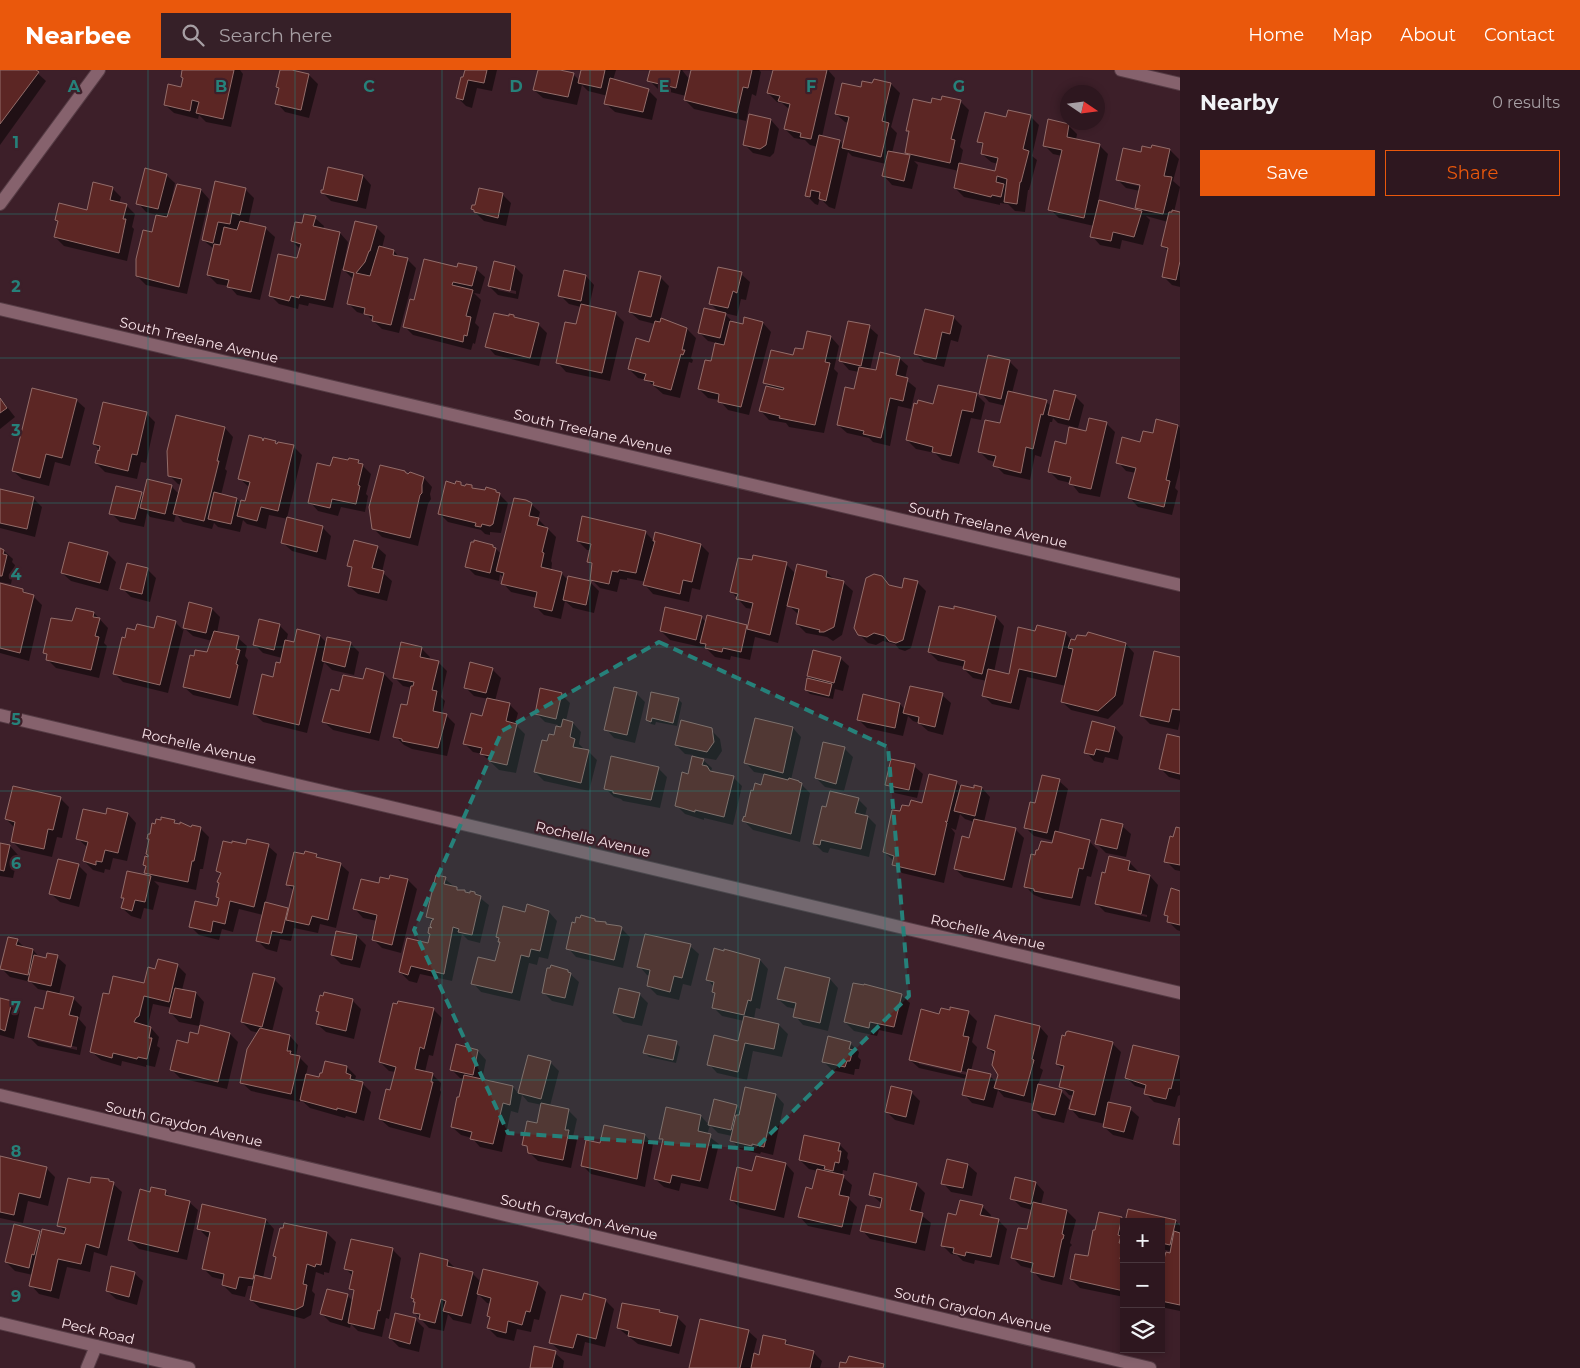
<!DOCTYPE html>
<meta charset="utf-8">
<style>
body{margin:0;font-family:Montserrat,sans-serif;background:#362028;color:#f1f3f6}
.controls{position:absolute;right:15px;bottom:15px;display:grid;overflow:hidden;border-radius:0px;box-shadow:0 2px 8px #0003}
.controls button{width:45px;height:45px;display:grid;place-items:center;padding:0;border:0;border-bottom:1px solid #49363d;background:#2e171f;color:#f1f3f6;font:25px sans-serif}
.compass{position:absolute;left:1060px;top:15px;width:45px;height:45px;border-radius:50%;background:#2e171f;box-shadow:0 2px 8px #0003;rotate:103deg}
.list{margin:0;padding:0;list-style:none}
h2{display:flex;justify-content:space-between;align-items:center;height:65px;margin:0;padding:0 20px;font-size:21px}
h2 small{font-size:16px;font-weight:400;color:#a79fa4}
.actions{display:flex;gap:10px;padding:15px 20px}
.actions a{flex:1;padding:11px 0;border:1px solid #ea580c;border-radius:0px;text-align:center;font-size:18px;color:#ea580c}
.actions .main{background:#ea580c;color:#fff}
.icon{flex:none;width:28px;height:28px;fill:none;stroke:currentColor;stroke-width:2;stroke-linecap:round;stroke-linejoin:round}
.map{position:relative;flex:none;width:1180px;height:1298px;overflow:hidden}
header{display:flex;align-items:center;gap:30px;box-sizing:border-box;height:70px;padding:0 25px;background:#ea580c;color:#fff}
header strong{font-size:24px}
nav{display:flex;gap:28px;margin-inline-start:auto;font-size:18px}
.search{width:350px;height:45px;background:#362028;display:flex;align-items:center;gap:12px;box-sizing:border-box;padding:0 18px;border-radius:0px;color:#a79fa4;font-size:19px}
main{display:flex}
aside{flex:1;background:#2e171f}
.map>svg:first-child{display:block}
</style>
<header>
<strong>Nearbee</strong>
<div class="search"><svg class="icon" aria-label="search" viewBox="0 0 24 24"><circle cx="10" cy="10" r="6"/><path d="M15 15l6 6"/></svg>Search here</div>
<nav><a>Home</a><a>Map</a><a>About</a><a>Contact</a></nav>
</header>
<main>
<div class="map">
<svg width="1180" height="1298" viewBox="0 0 1180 1298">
<rect width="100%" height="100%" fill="#3d1f29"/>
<!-- shadow -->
<path fill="#0007" fill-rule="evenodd" d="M0,0H34L46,11L0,75Z
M184,0H240L243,4L231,57L206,52L199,45L198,49L174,43L165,35L182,18L184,9Z
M282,0L309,5L318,14L309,48L285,42L277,33Z
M465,0H497L492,21L477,18L472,38L466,36L458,28Z
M538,0H560L573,4L580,11L582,0H616L613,10L648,20L657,29L652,50L615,42L606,34L608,26L588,21L582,15L577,35L543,28L534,20Z
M650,0H682L690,10L692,0H759L761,2L756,26L752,24L746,51L694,39L685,30L686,26L658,19L649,10L651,1Z
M774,0H828L835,8L822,67L840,71L843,75L849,53L845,52L836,44L862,19L873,15L874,10L891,14L900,23L891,57L897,63L892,83L910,87L906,83L910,63L908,60L932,35L942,31H960L969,40L960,77L963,80L960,94L996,102L998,94L991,92L982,84L984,77L979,72L1007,49L1009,41L1031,47L1039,55L1032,86L1037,90L1029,120H1028L1025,142L1015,141L1008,134L1000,133V135L964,127L955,118L959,101L914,91L918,95L912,119L892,115L884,106L886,94L852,86L848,82L835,139L829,137L820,128L818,135L815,134L806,125L818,77L810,75L805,70L794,68L785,59L790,40L782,33L777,32L768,23Z
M771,50L779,59L774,83L770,87L753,83L744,74Z
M1068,55L1077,64L1076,70L1100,76L1108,84L1098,131L1140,141L1136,137L1140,121L1126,118L1117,109L1142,83L1152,79L1153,76L1170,80L1179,89L1173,111L1180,117L1174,142L1180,143V217L1172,215L1163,206L1169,182L1163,176L1168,152L1146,146L1150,150L1143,175L1122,170L1120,179L1100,175L1092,166L1094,156L1059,148L1050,139L1062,86L1053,84L1044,75ZM1126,111L1146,115V118L1126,113Z
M166,105L175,113L172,127L175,128L178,115L201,120L209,129L187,224L146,215L137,206L153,164L157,145L146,142L138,133Z
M363,106L371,115L366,139L331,131L322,122Z
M216,113L245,119L254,128L248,155L266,159L275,167L260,230L237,225L229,216L217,214L208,205L214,179L203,170Z
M112,118L121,127L119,134L126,135L135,144L132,157L134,159L127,191L64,176L55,167L59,152L56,150L87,141Z
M503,125L511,133L506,156L484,151L472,139Z
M315,148L324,156L323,159L340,163L348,172L344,193H346L376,157L385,166L382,178L394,181L400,188L407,189L416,198L399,263L382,259L367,245L357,242L348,233L353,209L342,198L333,238L309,233L308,236L299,234L298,239L279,234L270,225L298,190L301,180L292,171L303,155Z
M515,197L523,205L518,229L498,225L489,216ZM498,217L516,221V224L498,220Z
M458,198L476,199L485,207L480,224L474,223L481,230L475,253L479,257L475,274L473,273L471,280L413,265L404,256L415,232Z
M565,202L586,206L594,215L589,237L615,243L624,252L610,311L566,302L558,293L577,256L581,237L569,234L560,225Z
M741,204L750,212L746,230L741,229L737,246L724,243L734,253L744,255L763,253L771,262L749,345L728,340L719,330L708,328L699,319L712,293L717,273L708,271L699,262L720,243L710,233Z
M660,207L669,216L660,250L687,259L696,268L691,288L693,290L692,293L689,292L680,328L663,324L647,310L638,308L629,299L650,273L655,254L639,250L630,242Z
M514,246L517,249L538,254L547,263L539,296L495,285L487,276Z
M953,247L962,256L958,272L951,270L944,297L924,292L915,283Z
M869,257L878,265L870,300L877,302L899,288L908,296L905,309L916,318L911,339L898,336L890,376L873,372L869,368L847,363L838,355L855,320L859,302L849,300L841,291Z
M831,267L839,276L834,299L838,303L824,363L789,357L786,353L769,350L761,341L770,318L765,313L794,286Z
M1009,291L1018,300L1012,323L1046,331L1051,337L1075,326L1084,335L1078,358L1058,353L1053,348L1052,352H1050L1041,387L1035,385L1030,410L1004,404L995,395L996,392L988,390L979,381L1001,355L1006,336L989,332L981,323Z
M939,317L977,325L985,333L981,350L971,348L959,394L942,390L935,383L916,379L907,370L934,335Z
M0,328L15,347L0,359Z
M76,330L85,338L70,396L55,392L49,416L22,409L13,401Z
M146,343L155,352L146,393L141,392L137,409L105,402L96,393L103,383L94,374Z
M1106,353L1115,362L1100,427L1079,423L1071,413L1058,410L1049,401L1067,375L1087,363Z
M1178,356L1180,358V398L1175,418L1178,421L1172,445L1138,437L1130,428L1136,403L1126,401L1118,392L1141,373Z
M225,358L233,367L225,399L227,401L221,425L237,429L241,434L246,433L250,418L240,409L264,372H275L278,375L293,376L302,385L287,448L322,457L331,466L326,490L292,481L283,473L288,449L269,445L266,459L247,454L243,450L240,462L218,457L214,453L212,459L183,452L176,444L174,452L150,447L147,443L144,457L120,452L111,443L141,423L144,427L148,411L172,417L179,424L182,415L178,414L169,405Z
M358,391L371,404L366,424L368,426L365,442L341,437L338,446L318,441L310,432L331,398L349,392Z
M407,404L424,408L432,417L430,424L431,429L428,434L418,476L382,467L373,458Z
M447,412L461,414L464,417L471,416L475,420L496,421L508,433L501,463L490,462V465L485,464L481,460L448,452L439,443Z
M0,420L33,428L42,437L35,467L0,458Z
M531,434L540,442L538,449L556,467L551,491L552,493L551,501L561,503L568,510L590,512L599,521L594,543L573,538L565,531L561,549L544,545L535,536L537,528L511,522L503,513L504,508L500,504L499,511L475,505L466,496L493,476L501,484Z
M645,462L654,471L701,475L709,483L700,520L692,518L689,532L653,524L645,515L646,512L627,508V510L620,509L617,522L600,518L592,510L593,496L588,491L590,480H587L578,471Z
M377,477L386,485L382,502L392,511L387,531L358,524L349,516L353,499L349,495Z
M0,480L4,481L13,489L12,492L15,495L11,514L0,512Z
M107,483L116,492L108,521L71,511L62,503Z
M786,494L796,504L826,502L835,510L844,513L853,521L842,565L833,571L827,567L806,563L797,554L799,545L787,534L778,573L755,567L750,590L731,586L730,590L715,587L705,577V578L670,570L661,561L701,547L706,552L708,546L749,557L753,539L746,538L731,521Z
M147,499L156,508L150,532L131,527L122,518Z
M882,507L891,516L902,520L917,512L926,521L911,578L905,581L899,579L895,574L883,571L876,575L868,573L859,564Z
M0,514L23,520L27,524L33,526L42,535L29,591L0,583Z
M190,533L212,539L220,547L217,563L238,568L247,576L245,586L248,590L238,636L193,625L184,617L208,584L212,571L193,566L184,558L168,623L123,612L115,604L126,569L136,562L155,560L175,552L183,560Z
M77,539L94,543L108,558L104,573L107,576L99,608L56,598L47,589L48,586L45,582L73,552Z
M996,547L1004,556L994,602L1010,605L1036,563H1065L1073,571L1126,574L1134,583L1123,634L1108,649L1071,640L1062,632L1066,616L1027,607L1019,640L992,634L983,625L987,611L973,608L964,599L965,597L938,591L929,582Z
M279,555L288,564L286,572L295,574L320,566L327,573H350L359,582L354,605L332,600L324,592L307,663L263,652L254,644L281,595L282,588L263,583L255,575Z
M421,578L430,587L429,590L438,592L447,601L441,627L445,631L442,644L446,645L455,654L447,686L412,679L404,675L395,666L408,636L412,618L403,616L394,607Z
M840,588L849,596L843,621L835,619L833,629L810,624L806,620L813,611L808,606Z
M1180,588V651L1178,660L1150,654L1141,645Z
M492,599L501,608L495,631L509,634L518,643L515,654L525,664L516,703L499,700L482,684L473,682L464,673L483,647L488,629L474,626L465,617Z
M367,600L384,604L393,613L379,671L333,660L324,652L364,611Z
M636,623L645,632L635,673L614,668L606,659Z
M561,624L570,633L566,651L573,653L581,662L579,674L583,678V680L588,681L597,690L589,721L544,711L535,702L548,672L555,667L558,655L545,652L536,643Z
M942,625L951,633L943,665L928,661L919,653L913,651L908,646L903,666L867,658L858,649L900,634L905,640Z
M678,629L682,633L677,656L656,652L655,655L651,654L647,650Z
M793,658L801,667L791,710L799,712L810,723L800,772L753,760L744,751L762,716L765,704L754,702L746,693Z
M1115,658L1123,667L1118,690L1105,687L1103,693L1094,691L1086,682Z
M711,660L720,669L722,681L716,690L700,687L712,698L711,702L733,707L742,716L733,755L704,748V750L685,744L676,735L689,705L693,685L685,684L676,675Z
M1180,668V710L1169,707L1160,698Z
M844,678L853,687L844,721L825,717L816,708Z
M914,696L923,704L917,728L895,723L887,714Z
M658,698L667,707L660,738L623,731L621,729L614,727L605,718Z
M1059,711L1068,719L1058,763L1089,771L1098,780L1091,807L1087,806L1080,836L1044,829L1034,825L1025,816L1036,786L1053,775L1054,771L1034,766L1025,757L1036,734Z
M956,712L961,717L975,720V717L982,718L990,727L984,752L1015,759L1024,768L1012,818L964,807L955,799L970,769L974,752L965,749L960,744L956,760L951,758L955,763L944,813L902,803L893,794L894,791L884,782L901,743L910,738L923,734Z
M60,728L69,737L62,768L57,767L52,787L21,780L12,771L15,758L6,749Z
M858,729L867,738L865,746L868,747L876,755L869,787L830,778L828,783L823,782L814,773L827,739Z
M128,744L136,753L127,791L113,788L110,800L105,799L104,803L93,800L84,791L87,777L77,768L106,746Z
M174,751L178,755L200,758L209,767L203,799H200L196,820L154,811L159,816L153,840L144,838L141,849L131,846L122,838L125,829L123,827L128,802L151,808L146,802L147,797L144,795L149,788L150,770L148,769Z
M1122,756L1131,764L1126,787L1106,783L1097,774Z
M1180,759V801L1175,800L1166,791Z
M0,774L10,776L18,785L13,808L0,806Z
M247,775L268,776L277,784L265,834L289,840L294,821L287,814L316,785L320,789L340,794L349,802L336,858L320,854L318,863L294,858L291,871L280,869L277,882L266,879L257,870L263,845L239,839L233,862L222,859L219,870L199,865L191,857L218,838L220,830L217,827L221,805L217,801Z
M1129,792L1138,801V803L1150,806L1158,815L1150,852L1105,842L1096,833L1106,804ZM1105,835L1147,845V847L1105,837Z
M78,795L87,804L79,837L60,832L51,824Z
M391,806L408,810L417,819L401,883L382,878L373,869L377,851L363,848L355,839L379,814L390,810Z
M445,809L460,821L475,824L489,835L480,873L468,870L462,864L452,911L420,904L417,913L409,911L400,902L429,874L435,860L433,852L427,847Z
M1180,822V861L1177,860L1168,851L1169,848L1166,845Z
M549,842L557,851L548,889L539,887L537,895L529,893L520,931L481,922L473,913L496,892L501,873L497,867L526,843Z
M595,850L598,853H606L608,855L620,857L630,867L623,898L576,887L568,878Z
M337,862L357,866L366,875L360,898L341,894L332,885Z
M17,870L26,879L33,880L40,888L46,889L57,887L66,895L59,925L73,928L82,937L79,949L86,957L80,985L38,976L29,967L44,940L48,921L38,919L31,912L10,907L1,898ZM38,968L77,977V980L38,971Z
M690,876L699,884L691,916L683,914L679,930L657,925L648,916L650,906L647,905L639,896Z
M760,890L768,899L760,939L756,938L754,949L779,955L788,964L782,987L753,981L747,1010L717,1003L709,994L739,973L744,951L722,946L713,937L716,924L713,921L714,917L708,910Z
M177,895L186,904L182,920L196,923L204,932L199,956L179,952L171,943L172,938L153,934L148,955L144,956L151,958L159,967L157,976L160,978L155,997L146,995V997L122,991L121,996L101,990L92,982L110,926L145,914L156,900Z
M567,901L579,912L573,936L552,931L543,922Z
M274,909L283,918L272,962L290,966L298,975L296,986L299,987L308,996L306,1005L320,1009L347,997L356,1006L355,1010L362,1013L371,1022L364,1051L346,1046L345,1048L310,1038L300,1029V1032L251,1021L242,1013L259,963L251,961L242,952Z
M830,909L838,918L828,961L803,955L795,946L796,939L787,937L778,929Z
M639,924L648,933L642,956L623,952L614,943Z
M901,925L910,933L902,965L879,960L877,966L854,961L845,952Z
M0,929L12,932L20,940L14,969L0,965Z
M352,930L361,939L354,969L326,962L317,954L320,943L318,941Z
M399,932L433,939L442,948L433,986L429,985L425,1002L432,1004L441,1013L440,1020L441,1022L430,1068L389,1057L380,1049L391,1022L396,1002L389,1001L380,992Z
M968,942L977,951L972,972L977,977L971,1001L990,1006L997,1013L999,1005L995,985L988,978L996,946L1040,957L1048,966L1040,998L1043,1000L1038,1015L1061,1021L1070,1030L1064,1053L1042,1048L1034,1040L1035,1034L1004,1027L998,1020L993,1038L972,1033L964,1024L967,1009L919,998L910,990L940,945ZM919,991L967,1002V1005L919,994Z
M230,964L238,972L227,1019L180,1008L171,999L189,974L199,966Z
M676,973L680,977L676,993L649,987L645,983Z
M850,973L859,982L858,987L861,990L859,999H855L854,1005L832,1000L823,991Z
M1112,973L1121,982L1109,1033L1130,1039L1139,1047L1133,1070L1113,1065L1104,1057L1105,1054L1079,1048L1071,1039L1074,1026L1069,1025L1061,1016L1064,1001L1057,994Z
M478,981L486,990L482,1010L513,1017L519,1024L529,987L550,992L559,1001L550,1036L568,1040L577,1049L573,1067L577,1070L571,1098L538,1091L529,1082V1079L524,1074L538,1055L542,1035L528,1032L522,1025L518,1043L511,1041L502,1082L480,1077L472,1068L461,1065L452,1057L465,1009L460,1008L451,999Z
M1178,987L1180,989V1025L1178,1026L1175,1037L1154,1032L1145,1023L1146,1019L1135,1016L1127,1008Z
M911,1022L920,1031L914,1055L895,1050L886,1041Z
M776,1025L784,1034L773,1085L761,1082L760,1084L740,1079L731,1070L732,1066L718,1063L710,1055L707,1065L719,1074L708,1119L681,1113L679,1121L664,1117L655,1109L664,1071L660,1068L667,1039L701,1046L709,1055L736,1036L741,1040Z
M645,1065L653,1074L645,1117L591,1104L582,1095L601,1075Z
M839,1074L848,1083L847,1088L849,1091L847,1101L843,1100L842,1106L852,1115L849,1129L857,1137L850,1165L808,1156L800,1147L813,1121L818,1101L809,1099L800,1090Z
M0,1087L46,1098L55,1107L48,1136L28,1131L23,1153L0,1148Z
M786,1094L794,1103L784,1148L740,1138L731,1129L753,1102Z
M968,1095L977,1103L972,1126L951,1122L943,1113Z
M109,1110L122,1122L107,1186L94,1182L90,1202L67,1197L59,1229L39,1224L31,1215L33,1205L15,1201L6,1192L40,1162L42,1165H65L66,1163L58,1155L91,1115Z
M1036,1113L1044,1122L1041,1135L1067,1141L1076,1150L1070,1173L1072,1175L1070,1177L1062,1215L1041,1210L1033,1201V1199L1021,1196L1013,1188L1028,1161L1032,1140L1021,1137L1012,1128Z
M916,1114L925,1123L920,1144L931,1153L925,1181L870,1169L862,1160L881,1139L882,1134L871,1124Z
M165,1122L171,1127L189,1132L198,1140L187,1190L139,1179L130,1170L151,1123Z
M203,1135L266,1150L274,1159L263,1208L272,1210L277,1188L274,1186L285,1155L327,1163L336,1172L329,1203L324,1202V1205L316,1202L312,1221L315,1224L311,1245L304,1249L260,1238L251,1230L254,1216H248L245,1227L232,1224L223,1215L224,1210L212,1207L203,1198L210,1168L207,1167L198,1158Z
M982,1136L991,1145L990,1148L998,1150L1007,1159L999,1195L975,1190L974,1194L963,1191L957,1185L951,1184L943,1176Z
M1122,1148L1125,1152H1124V1227L1080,1218L1071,1209Z
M1176,1151L1180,1156V1241L1161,1237V1200L1171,1181L1161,1179V1152Z
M392,1179L401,1188L389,1249L386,1248L382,1267L358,1261L351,1254L350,1258L330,1252L322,1244L328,1220L348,1226L353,1231L355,1223L351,1219L353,1206L346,1199Z
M448,1191L456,1199L472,1203L481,1212L537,1213L546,1222L539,1250L534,1249L531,1262L517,1259L514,1271L497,1267L488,1258L491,1248L488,1246L491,1234L487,1233L478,1224L471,1254L453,1250L448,1244L444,1261L429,1258L414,1242L416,1233L412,1228Z
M134,1203L143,1211L137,1235L116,1229L107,1221Z
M605,1230L614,1239L605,1277L585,1272L582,1286L560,1281L551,1273L583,1232Z
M659,1241L661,1243L677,1247L686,1256L679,1284L638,1274L618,1258Z
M415,1249L424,1258L419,1282L399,1277L390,1268Z
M748,1261L757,1269L753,1285L760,1286L785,1271L791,1277L813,1282L822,1291L820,1298H690Z
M555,1283L564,1291L563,1298H531Z"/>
<!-- building -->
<path fill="#5c2624" stroke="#936d6a" d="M0,0H36L39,2L0,54Z
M182,0H234L223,49L196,43L199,32L192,30L190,41L164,35L168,14L181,17L183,8L181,7Z
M280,0H292L309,4L301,40L275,34L279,18L276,17Z
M465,0H487L484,13L468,10L463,30L456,28L461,7H463Z
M538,0H560L574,3L568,27L533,20Z
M581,0H605L601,18L578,13Z
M650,0H680L676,18L647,11Z
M691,0H752L748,18L743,17L737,43L684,30Z
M773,0H827L811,69L800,67L801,63L784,59L790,34L778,31L780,26L767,23Z
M610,8L649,19L643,42L604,34Z
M874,9L891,13L882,51L889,53L881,87L842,78L849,47L835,44L842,13L861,17L862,11L872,13Z
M942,26L961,30L951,69L955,70L950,93L905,83L909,61H906L913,29L931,33L932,28L941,30Z
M1008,40L1031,45L1023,79L1029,81L1021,112H1020L1017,134L1004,132L1007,109L997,106L996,112L1004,114L1001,127L992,125L991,127L954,118L959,93L995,101L998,88L981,84L983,73L977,72L985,42L1006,47Z
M749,44L771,49L766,75L760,79L743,75Z
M1048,49L1069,54L1067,67L1100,74L1084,148L1048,140L1062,80L1043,76Z
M819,65L840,70L826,131L819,129L820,122L811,120L810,127L805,126Z
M1152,75L1170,79L1164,106L1172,107L1163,144L1135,138L1140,115L1116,110L1123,78L1141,82L1142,76L1151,78Z
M888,81L910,85L904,111L882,106Z
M328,97L363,105L357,131L321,123V120H323Z
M145,98L167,104L158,139L136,134Z
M215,111L246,118L240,145L232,143L230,154L218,152L213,173L202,170Z
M93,112L113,117L110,130L127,134L123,149H126L119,183L54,167L58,151L55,150L59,133L87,140Z
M177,114L201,119L179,217L136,206V189L143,160L152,162L156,145L167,147Z
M479,118L503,123L498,148L474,142V140L471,139L472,135H475Z
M1099,130L1142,141L1134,167L1113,162L1111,171L1090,167Z
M1172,140L1180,142V191L1176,210L1162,207L1168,178L1161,176L1169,142H1172Z
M304,144L316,146L313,156L340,162L325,230L300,225L299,228L291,226L289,231L269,226L278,184L297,188L301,174L291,171L295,152L302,153Z
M240,151L266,157L251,222L227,217L229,210L207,205L214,174L220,175L224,157L237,160Z
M355,151L377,156L370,181H369L365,192L356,203L370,206L379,176L394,180L393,185L408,188L391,255L372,251L373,246L364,244L365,238L347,234L354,203L343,200Z
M424,189L457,197L458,193L477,197L472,216L453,212L452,215L473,220L466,246L471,247L467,266L464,265L463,272L403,257L410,229L414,230Z
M494,191L515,196L510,221L488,216Z
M718,197L742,202L737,223L733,221L728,238L709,234Z
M564,200L586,205L581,231L558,226Z
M639,201L661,206L651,247L629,242Z
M581,234L616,242L602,303L556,293L565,252L576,254Z
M704,238L726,243L720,268L698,263Z
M925,239L954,246L950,264L942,262L936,289L914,284Z
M494,243L509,246V244L514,245V247L539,253L530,288L485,277Z
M744,247L763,252L741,337L718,332L719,324L698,319L705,290L711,291L715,273L724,275L730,251L743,254Z
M661,248L687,258L682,280H685L683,285L681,284L671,320L653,315L654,312L644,310L646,304L628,299L636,268L649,272L655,251L660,252Z
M848,251L870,255L861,296L839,291Z
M807,261L831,266L825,292L830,293L815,355L779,348L780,346L759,341L766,316L783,320L784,318L763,313L771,280L793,285L795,278L803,279Z
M880,282L900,287L896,305L908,308L903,331L890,328L881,368L863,364L864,361L837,355L845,317L854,319L859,297L876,300Z
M988,285L1010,290L1001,329L979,324Z
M938,315L977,323L973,342L962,340L951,386L932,382L933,377L906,370L914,333L917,334L918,330L933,334Z
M32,318L77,329L62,388L46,384L40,408L12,401Z
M1054,320L1076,325L1069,350L1048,345Z
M1008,321L1047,330L1043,345L1041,344L1033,379L1026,377L1021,403L993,396L996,386L978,382L985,350L1000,353Z
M0,328L7,338L0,343Z
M103,332L147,342L137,385L132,384L128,401L95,393L98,380L99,381L100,376L93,374Z
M176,345L225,357L217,391H219L204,451L173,444L182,409L168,406L167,381Z
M1089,348L1107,352L1091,419L1069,414L1071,407L1048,402L1055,371L1066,374L1069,357L1086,361Z
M1156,349L1178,355L1166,410L1170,411L1164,437L1128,428L1136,398L1116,393L1122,367L1140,372L1143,361L1153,363Z
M249,365L262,368L263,371L264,368L276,371L275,373L277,374L278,372L294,375L278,441L261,437L257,451L237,446L241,430L245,431L250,412L238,409Z
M333,387L348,390L349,388L359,390L358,393L363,394L358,415L360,416L356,434L332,429L330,438L308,433L317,393L330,396Z
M380,395L405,401V402L408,404L410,402L424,407L422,415V423L420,425L410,468L372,459L369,437Z
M147,409L172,415L165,444L140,438Z
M446,411L455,414L456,411L461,412V415L465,416L466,414L472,415V418L485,420L486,417L496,420V422L500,423L493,454L490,456L482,454L481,457L475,456L476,453L438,444Z
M116,416L142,422L135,449L109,444Z
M0,419L34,427L27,459L0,453Z
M214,422L237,428L231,454L208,449Z
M514,428L526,430L532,433L529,446L539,448L537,455L548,458L542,482L544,483L541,497L562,502L552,541L534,537L537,522L501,514L504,503L496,501Z
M582,446L646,461L636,503L619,500L618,502L612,501L609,514L590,510L592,493L587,492L591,474L577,471Z
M287,447L323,456L317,482L281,473Z
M655,462L701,474L692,512L683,510L680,524L643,515L655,471H653Z
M354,470L378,476L372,498L384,501L379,523L348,516L352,497L347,496Z
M474,470L493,475V477L496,478L490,503L465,497L471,472H474Z
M69,472L108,482L100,513L61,503Z
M0,478L4,480L3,484L7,485L2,506H0Z
M753,485L787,492L770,565L747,559L753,533L736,529L738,524L730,522L738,488L752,490Z
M127,493L148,498L142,524L120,519Z
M797,494L827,501L826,507L844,511L834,557L824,562H819L820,560L796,554L799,539L787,536Z
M874,504L882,506L889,515L902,518L904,508L918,511L903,570L896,573L889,571L885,566L874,563L867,567L858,565L854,558L866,508Z
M568,506L591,511L586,535L563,530Z
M0,513L23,519V522L34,525L20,583L0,578Z
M189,532L212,538L206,563L183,558Z
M939,536L954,539V536L996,546L982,604L963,599L965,591L928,582Z
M665,537L702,546L696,570L660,561Z
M76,538L94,542L93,547L100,548L95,566L99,567L91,600L46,590L47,584L43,583L51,548L72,551Z
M707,545L747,555L741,582L723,578L722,582L705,578L706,574L700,573Z
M157,546L176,551L160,615L113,604L122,567L125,568L127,558L135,560L137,554L154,558Z
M259,549L280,554L274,580L253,575Z
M1037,555L1066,562L1056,607L1019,599L1011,633L982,626L988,599L1009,604L1018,557L1035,561Z
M297,559L320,565L299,655L253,644L262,604L273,607L276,592L280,593L285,570L294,572Z
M214,561L239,566L236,579L240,580L236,594L238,595L230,628L183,617L190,585L194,586L195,580L207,582Z
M1088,562L1126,573L1115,626L1098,641L1061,632L1073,579L1068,578L1071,569L1075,570L1077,565L1086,566Z
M327,567L351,572L345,597L322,591Z
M401,572L422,577L420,587L439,591L432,620L437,621L433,641L447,644L438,678L402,671V669L393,667L401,634L407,635L411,616H413L414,612L393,608Z
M813,580L841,587L834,613L807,606Z
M1154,581L1180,587V640L1172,639L1169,652L1140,646Z
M470,592L493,598L486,623L464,618Z
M366,598L384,603L370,663L322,652L331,619L339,621L343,605L363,609Z
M807,608L832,614L829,626L805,620Z
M910,616L943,623L935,657L918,653L919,647L903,643Z
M614,617L637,622L627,665L604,660Z
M540,618L562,623L556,649L535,644Z
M651,622L679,628L673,653L652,648L651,652L646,650Z
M863,624L900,633L895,658L857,650Z
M487,628L510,633L506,651L517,654L507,695L489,691L490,686L480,684L482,678L463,674L471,643L482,646Z
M755,648L793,657L783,703L744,693Z
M563,649L573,652L570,667L575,669L573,677L589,680L581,713L534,702L542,670L547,671L549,664L554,665L556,656L561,657Z
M681,650L712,658L714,672L707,682L675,675Z
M1092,651L1115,657L1109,682L1096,679L1094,685L1084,683Z
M1167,664L1180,667V704L1159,699Z
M823,672L845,677L836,714L815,708Z
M611,686L659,697L651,730L613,723V721L604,719Z
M692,686L704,689L702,695L707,696L710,701L734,706L724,747L695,740V742L675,736L682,702L688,704Z
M891,689L915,694L909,720L885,715Z
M764,704L788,710L789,708L799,711V712L802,713L791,764L742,751L744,746L745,747L751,720L753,721L755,713L761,715Z
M929,704L957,711L947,752L945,751L947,753L935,805L892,795L894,786L883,782L892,740L900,741L902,735L909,736L911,730L922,733Z
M1042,705L1060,709L1047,763L1024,758L1030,732L1035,733Z
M961,715L974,718V715L982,717L975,746L954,741Z
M13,716L61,727L53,760L48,759L44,779L11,772L15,752L5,749Z
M830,721L859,728L855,743L868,746L861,779L821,770L820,775L813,774L822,736L826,737Z
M107,738L128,743L118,783L105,780L102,792L96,791V795L83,791L88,772L76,769L83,739L106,744Z
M161,747L175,750L174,753L180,754V752L191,757L192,755L201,757L194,791H192L188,812L144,803L146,796L143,795L145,786L148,787V785L146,784L149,769H147L148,764H150L152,753L155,754L156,749L161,750Z
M974,749L1016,758L1004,810L954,799L962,766L969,768Z
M1101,749L1123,754L1117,779L1095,774Z
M1176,757L1180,758V795L1164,792L1170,766L1173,767Z
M1055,761L1090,770L1083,799L1079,798L1072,828L1034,821V819L1024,817L1031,784L1035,785L1036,780H1038L1041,771L1052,773Z
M247,769L269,774L254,837L230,831L225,854L213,851L211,862L189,857L195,831L217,836L219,828L216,827L219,813L217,812L221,803L216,801L223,771L232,773V771L246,774Z
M0,773L10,775L4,801L0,800Z
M305,781L317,784L316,787L341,793L328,850L312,846L309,855L286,850L294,816L286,815L294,782L304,784Z
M1109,786L1130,791L1128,800L1150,805L1141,844L1095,834L1102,802L1105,803Z
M58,789L79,794L70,829L49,824Z
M127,801L151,806L145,832L135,830L132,841L121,838L124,828H121Z
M390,805L408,809L392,875L372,870L377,845L353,839L361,809L379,813L380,807L389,809Z
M436,805L446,807L444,814L457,817V820H465V822L470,823V821L475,822V824L481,826L472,865L458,862L459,859L453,857L444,904L411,896L408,905L399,902L407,868L428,873L430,864L428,863L429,857L432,858L430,856L432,850L434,849L426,847Z
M1171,818L1180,821V855L1167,852L1168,846L1164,845Z
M265,832L288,838L282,863L272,861L269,874L256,871Z
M527,834L549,841L540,881L531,879L529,887L521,885L512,923L471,914L478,887L495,891L500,872H498L499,868L496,867L503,836L525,842Z
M581,845L595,849V851L606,852V854L620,856L622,857L614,890L566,879L572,852L575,853L576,847L580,848Z
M336,861L357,865L352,890L331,885Z
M645,864L691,874L682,908L674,906L670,922L647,916L650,900L637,897Z
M8,867L18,869L16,875L33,879L28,905L0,899Z
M714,878L724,881V879L760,889L751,931L748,930L744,945L712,938L715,923L712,922L714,912L706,910Z
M47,883L58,885L51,916L28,911L34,885L46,888Z
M158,889L178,894L169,932L144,926L139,946L136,948L134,952L151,957L149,968H152L147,989L138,987L137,989L113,983L112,988L90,982L103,923L109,924L113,906L144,913L148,897L155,899Z
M551,895L568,900V902L571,903L565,928L542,923L547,898H550Z
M785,897L830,908L820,953L793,947L796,933L777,929Z
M253,903L275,908L262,957L241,952Z
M853,913L864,915V914L902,924L894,957L870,952L869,958L844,952Z
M175,918L196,922L191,948L169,943Z
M619,918L640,923L634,948L613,943Z
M47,921L74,927L69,945L78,947L71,977L28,967L35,937L43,939Z
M324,922L353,929L346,961L316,954L319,942L316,941L320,925L323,926Z
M0,928L12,931L5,961L0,959Z
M398,931L434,938L424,979L420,977L415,999L433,1003L431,1012H433L421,1060L379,1049L386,1019L390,1020L396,997L379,992L393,933L397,934Z
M950,937L969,941L963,966L969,967L961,1002L909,990L921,939L939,944L941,938L950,940Z
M995,945L1040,956L1032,989L1034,990L1024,1026L994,1018L998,1005L992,995L995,981L987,978Z
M744,946L779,954L774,979L745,973L738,1002L707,995L714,965L738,971Z
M200,955L230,963L218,1012L170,1000L177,970L188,973L190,962L198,964Z
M260,958L290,965L287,981H291L290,984L300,986L291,1024L240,1013L247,979Z
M1068,961L1113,972L1095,1045L1069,1039L1074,1021L1059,1017L1064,996L1056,994L1062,965L1065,966L1066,962Z
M648,965L677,971L673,990L643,983Z
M828,966L851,972L849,979L853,980L850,991H847L845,997L822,992Z
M456,974L478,980L473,1005L450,1000Z
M1133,975L1179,986L1171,1019L1169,1018L1166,1029L1144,1024L1146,1015L1125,1008Z
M528,985L551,991L541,1029L518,1023Z
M325,991L347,996L346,1003L351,1005L350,1009L363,1012L356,1043L337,1038V1040L300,1030L306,1004L319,1007L320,1003H322Z
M968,999L991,1004L984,1030L962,1025Z
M464,1005L513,1016L510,1035L503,1033L493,1074L470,1069L472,1062L451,1057L457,1027H459Z
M1038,1014L1062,1020L1055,1045L1032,1040Z
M891,1016L912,1021L906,1047L885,1042Z
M745,1017L776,1024L764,1077L752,1074V1076L730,1071L736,1045H739Z
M714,1029L737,1035L731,1060L708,1055Z
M1108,1032L1131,1037L1124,1062L1103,1057Z
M541,1033L569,1039L565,1060H569L563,1090L528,1083L527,1076L522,1075L527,1051L537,1053Z
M666,1037L701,1045L698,1061L711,1064L700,1111L672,1105L670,1113L654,1109L663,1069H659Z
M1179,1048L1180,1049V1075L1173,1074Z
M604,1055L645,1064L637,1109L581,1096L586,1070L600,1073Z
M804,1065L840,1073L838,1081H841L839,1093L835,1092L833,1101L824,1099L825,1096L799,1090Z
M0,1086L47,1097L40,1128L19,1123L14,1145L0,1142Z
M756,1086L786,1093L775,1140L730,1130L737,1097L752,1101Z
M947,1089L968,1094L963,1118L941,1114Z
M817,1099L844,1105L839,1125L849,1127L842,1157L798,1147L806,1117L812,1119Z
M874,1103L917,1113L910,1140L923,1143L916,1173L860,1161L866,1135L880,1138L882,1128L869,1125Z
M91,1107L109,1109V1111L114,1112L99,1178L86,1174L81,1194L58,1189L51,1221L29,1216L42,1159L64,1164L66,1158L57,1156L68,1108L90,1113Z
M1015,1107L1036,1112L1031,1134L1010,1129Z
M151,1117L166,1120L165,1125L190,1131L178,1182L128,1170L140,1119L150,1122Z
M960,1130L983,1135L980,1145L999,1149L991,1187L966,1182L965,1186L953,1183L954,1178L941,1176L948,1143L956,1145Z
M1033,1132L1067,1140L1062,1164L1064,1165L1063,1169H1062L1054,1207L1031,1202L1033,1193L1011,1188L1018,1158L1027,1159Z
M202,1134L266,1149L253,1209L239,1207L236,1219L222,1215L224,1204L202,1199L210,1162L197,1159Z
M1128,1139L1176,1150L1170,1175L1161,1173V1152H1125Z
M1099,1142L1122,1147L1118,1165L1121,1166L1119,1173H1123L1120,1189L1124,1190V1221L1070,1209L1075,1184L1088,1186L1093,1160H1095Z
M284,1153L327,1162L321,1195L316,1194L315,1197L307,1194L303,1214L307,1215L303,1236L295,1240L250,1230L255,1205L271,1209L276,1187L273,1186L280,1158H283Z
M14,1154L40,1161L34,1185L32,1184L29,1198L5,1192Z
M1174,1161L1180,1163V1235L1161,1231V1199L1166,1182L1170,1183Z
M351,1169L393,1178L380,1241L378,1240L374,1259L348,1253L354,1220L349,1219L353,1201L344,1199Z
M420,1183L448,1190L447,1196L473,1202L462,1246L443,1241L446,1231L441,1229L435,1253L419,1249L420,1244L413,1243L415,1232H413L414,1229L411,1228Z
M111,1196L135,1202L129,1227L106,1221Z
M483,1199L538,1212L530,1242L526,1241L522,1255L508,1251L506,1263L487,1258L490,1247L487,1246L491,1228L477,1224Z
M327,1219L348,1224L342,1250L320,1244Z
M584,1223L606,1229L596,1269L577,1264L573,1278L549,1273L561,1225L582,1230Z
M622,1233L660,1240L659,1242L678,1246L671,1276L628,1266L629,1261L617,1258Z
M395,1243L416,1248L410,1274L389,1268Z
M700,1249L749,1260L740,1298H689Z
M763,1265L786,1270L785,1274L814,1281L810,1298H751L754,1283L759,1285Z
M534,1276L556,1281L552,1298H530Z
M849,1286L884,1294L883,1298H839L840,1292L846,1293Z"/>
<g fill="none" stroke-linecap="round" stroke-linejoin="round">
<defs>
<path id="service" d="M87,1298L96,1276"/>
<path id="minor" d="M1121,0L1180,14
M0,134L99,0
M0,239L1180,515
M0,645L1180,923
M0,1025L1150,1298"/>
<path id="tertiary" d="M0,1253L189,1298"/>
</defs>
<!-- service casing -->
<use href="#service" stroke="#563c45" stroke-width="14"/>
<!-- minor casing -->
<use href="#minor" stroke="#563c45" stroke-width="14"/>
<!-- tertiary casing -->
<use href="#tertiary" stroke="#563c45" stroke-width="14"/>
<!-- service -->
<use href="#service" stroke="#86626d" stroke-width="12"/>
<!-- minor -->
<use href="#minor" stroke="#86626d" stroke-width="12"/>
<!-- tertiary -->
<use href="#tertiary" stroke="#86626d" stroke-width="12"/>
</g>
<!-- marked area -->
<path fill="#26817a" fill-opacity="0.2" stroke="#26817a" stroke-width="4" stroke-dasharray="10 6" stroke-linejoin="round" d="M659,572L888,677L909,926L755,1079L508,1063L414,860L502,661Z"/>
<!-- grid -->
<path fill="none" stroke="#26817a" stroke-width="1" stroke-opacity="0.55" d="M148,0V1298M295,0V1298M442,0V1298M590,0V1298M738,0V1298M885,0V1298M1032,0V1298M0,144H1180M0,288H1180M0,433H1180M0,577H1180M0,721H1180M0,865H1180M0,1010H1180M0,1154H1124M1161,1154H1180"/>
<g text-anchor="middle" stroke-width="4.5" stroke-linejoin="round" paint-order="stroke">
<!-- street labels -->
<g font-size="14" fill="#f8e2e8" stroke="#3d1f29">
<text transform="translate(199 270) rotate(13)" y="5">South Treelane Avenue</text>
<text transform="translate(593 362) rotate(13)" y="5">South Treelane Avenue</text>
<text transform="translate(988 455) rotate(13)" y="5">South Treelane Avenue</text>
<text transform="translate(199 676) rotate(13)" y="5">Rochelle Avenue</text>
<text transform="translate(593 769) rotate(13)" y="5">Rochelle Avenue</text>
<text transform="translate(988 862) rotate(13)" y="5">Rochelle Avenue</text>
<text transform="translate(184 1054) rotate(13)" y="5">South Graydon Avenue</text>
<text transform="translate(579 1147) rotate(13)" y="5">South Graydon Avenue</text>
<text transform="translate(973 1240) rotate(13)" y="5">South Graydon Avenue</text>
<text transform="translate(98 1261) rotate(13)" y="5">Peck Road</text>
</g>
</g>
<g font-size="16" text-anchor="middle" font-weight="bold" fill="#26817a" stroke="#3d1f29" stroke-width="4.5" stroke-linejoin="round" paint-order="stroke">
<text x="74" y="22">A</text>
<text x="221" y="22">B</text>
<text x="369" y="22">C</text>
<text x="516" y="22">D</text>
<text x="664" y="22">E</text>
<text x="811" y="22">F</text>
<text x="959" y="22">G</text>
<text x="16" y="78">1</text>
<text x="16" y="222">2</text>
<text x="16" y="366">3</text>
<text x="16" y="510">4</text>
<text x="16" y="655">5</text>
<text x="16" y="799">6</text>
<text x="16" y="943">7</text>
<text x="16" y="1087">8</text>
<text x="16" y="1232">9</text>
</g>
</svg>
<div class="controls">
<button>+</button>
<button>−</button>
<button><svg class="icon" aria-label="layers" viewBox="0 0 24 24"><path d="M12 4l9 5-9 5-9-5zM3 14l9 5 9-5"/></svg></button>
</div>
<svg class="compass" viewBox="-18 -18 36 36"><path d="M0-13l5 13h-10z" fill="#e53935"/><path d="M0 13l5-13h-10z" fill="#a79fa4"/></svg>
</div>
<aside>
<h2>Nearby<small>0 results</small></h2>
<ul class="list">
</ul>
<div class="actions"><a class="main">Save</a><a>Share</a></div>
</aside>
</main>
